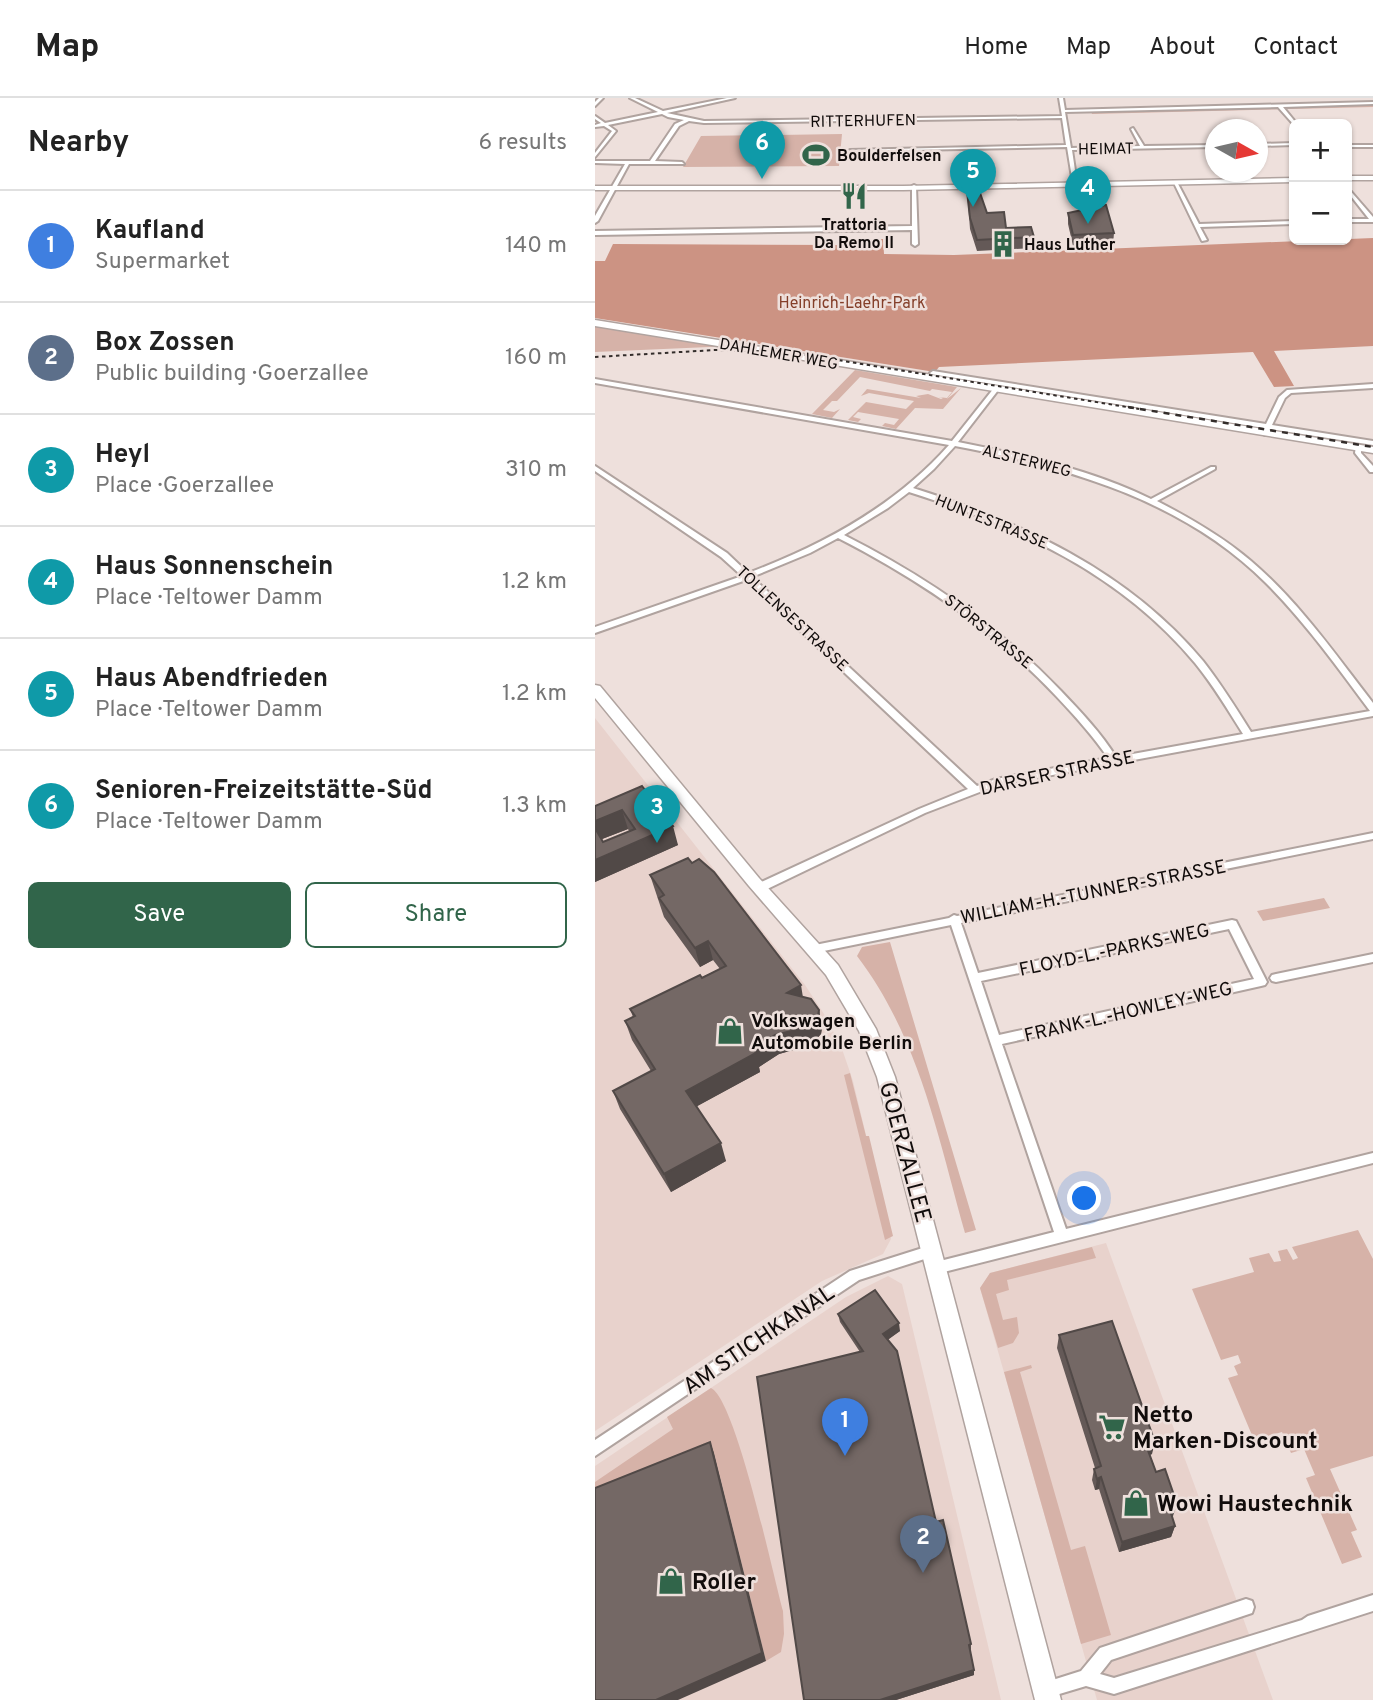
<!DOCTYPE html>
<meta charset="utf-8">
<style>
body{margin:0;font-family:Overpass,sans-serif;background:#f6f6f6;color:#222}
.controls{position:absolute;right:21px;top:21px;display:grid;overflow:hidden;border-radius:10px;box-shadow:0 2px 5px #0004}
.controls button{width:63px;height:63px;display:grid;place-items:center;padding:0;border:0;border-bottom:2px solid #e0e0e0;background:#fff;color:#222;font:35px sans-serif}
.compass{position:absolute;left:610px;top:21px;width:63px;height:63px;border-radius:50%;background:#fff;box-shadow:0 2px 5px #0004;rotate:98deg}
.you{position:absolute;left:490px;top:1101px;width:24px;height:24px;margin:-18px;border:5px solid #fff;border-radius:50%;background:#1a73e8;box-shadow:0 0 0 10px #1a73e833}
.badge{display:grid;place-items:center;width:46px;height:46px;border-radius:50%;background:#31654a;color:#fff;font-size:23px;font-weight:700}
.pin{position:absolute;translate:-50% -58px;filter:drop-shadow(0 2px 4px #0008)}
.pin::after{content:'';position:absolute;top:37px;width:24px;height:21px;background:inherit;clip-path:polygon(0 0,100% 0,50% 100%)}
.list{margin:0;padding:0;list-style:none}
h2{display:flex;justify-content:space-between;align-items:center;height:91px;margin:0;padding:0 28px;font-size:30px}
h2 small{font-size:23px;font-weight:400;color:#767676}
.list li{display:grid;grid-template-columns:46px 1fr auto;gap:21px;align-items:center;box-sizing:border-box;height:112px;padding:0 28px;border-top:2px solid #e0e0e0}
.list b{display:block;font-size:26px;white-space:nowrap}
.list p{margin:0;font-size:23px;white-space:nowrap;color:#767676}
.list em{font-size:23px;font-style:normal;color:#767676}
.actions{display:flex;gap:14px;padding:21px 28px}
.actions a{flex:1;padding:16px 0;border:2px solid #31654a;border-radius:10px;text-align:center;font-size:24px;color:#31654a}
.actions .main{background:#31654a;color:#fff}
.map{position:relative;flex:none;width:778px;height:1602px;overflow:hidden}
header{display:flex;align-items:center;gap:42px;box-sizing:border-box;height:98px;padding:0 35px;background:#fff;border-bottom:2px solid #e0e0e0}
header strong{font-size:33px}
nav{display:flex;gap:38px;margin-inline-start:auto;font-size:24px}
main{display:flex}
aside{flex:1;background:#fff}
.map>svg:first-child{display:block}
</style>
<header>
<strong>Map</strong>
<nav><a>Home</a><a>Map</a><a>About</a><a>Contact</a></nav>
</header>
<main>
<aside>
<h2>Nearby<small>6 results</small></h2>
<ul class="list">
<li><span class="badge" style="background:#3f7fe0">1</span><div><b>Kaufland</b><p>Supermarket</p></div><em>140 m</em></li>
<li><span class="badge" style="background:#5c6f8a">2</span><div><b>Box Zossen</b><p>Public building · Goerzallee</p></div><em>160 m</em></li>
<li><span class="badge" style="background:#0f9aa8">3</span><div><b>Heyl</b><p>Place · Goerzallee</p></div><em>310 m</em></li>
<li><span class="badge" style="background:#0f9aa8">4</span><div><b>Haus Sonnenschein</b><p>Place · Teltower Damm</p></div><em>1.2 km</em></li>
<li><span class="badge" style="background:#0f9aa8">5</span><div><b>Haus Abendfrieden</b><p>Place · Teltower Damm</p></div><em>1.2 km</em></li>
<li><span class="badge" style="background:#0f9aa8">6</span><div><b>Senioren-Freizeitstätte-Süd</b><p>Place · Teltower Damm</p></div><em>1.3 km</em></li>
</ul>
<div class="actions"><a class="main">Save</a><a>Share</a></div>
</aside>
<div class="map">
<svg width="778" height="1602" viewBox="0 0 778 1602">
<rect width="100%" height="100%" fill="#eee0dc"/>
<!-- built -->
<path fill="#e8d2cc" d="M0,620L210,887L229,916L246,948L258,983L296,1141L288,1156L227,1183L0,1333Z
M511,1145L678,1602H502L385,1190L395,1175Z
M293,1178L307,1186L406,1602H0V1368L251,1199Z"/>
<!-- green -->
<path fill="#d6b2a8" d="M778,6V9L497,16L496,13Z
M247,36L244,68L88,69L106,38Z
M0,227L137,248L0,254Z
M260,272L362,289L352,301L366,290L348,311L320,310L301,331L287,328L290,325L299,327L304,321L263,314L258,319L266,321L263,324L253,322L271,304L311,311L319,303L274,295L266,298L272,291L326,300L321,298L333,296L346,301L348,300L343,299L352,300L357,294L337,291L335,293L265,279L242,303H237L228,312L239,314L245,311L237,320L217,316Z
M729,800L735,810L668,823L662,813Z
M295,844L381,1132L370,1135C343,1039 324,939 262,858L267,849Z
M255,975L271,1038H274L298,1138L290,1142L249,977Z
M763,1132L778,1161V1358L735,1371L762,1432L756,1434L767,1459L747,1466L711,1380L720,1377L709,1351L696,1355L687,1334L659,1342L633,1280L643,1277L639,1268L646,1265L643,1257L626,1262L597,1191L659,1174L654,1160L674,1155L679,1164L686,1163L683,1153L692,1151L698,1162L703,1160L697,1149Z
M497,1149L501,1160L412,1182L414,1192L401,1196L408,1222L422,1219L424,1235L418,1245L403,1250L385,1190L395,1175Z
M436,1267L437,1270L425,1274L476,1452L490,1448L516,1537L486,1546L409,1274Z
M116,1290C141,1302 178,1477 188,1513L189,1536L186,1554L171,1563L119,1355L0,1403V1384L78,1331L72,1319Z"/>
<!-- forest -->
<path fill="#cc9383" d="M778,140V248L679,253L699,288L679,289L658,254L344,269L340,274L0,220V163H10L18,146L247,147L249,142L288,141L289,156L359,157Z"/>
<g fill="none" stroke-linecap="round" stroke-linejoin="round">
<defs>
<path id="street" d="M4,0H8L0,8V4Z
M35,0H40L68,13L132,0H140L72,15L109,23L467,18L464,0H468L470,12L778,4V6L688,9L702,26L699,27L683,9L470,14L476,50L545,48L536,31L538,30L549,48L620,47V49L477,52L482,86L480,87L478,86L472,49L257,53L255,52L471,47L467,20L109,25L94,23L84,28L60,63L87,64L89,66H34L3,123L0,125V118L30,66L0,65V63H55L80,26L89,22L73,19L67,16L13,27L21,33L0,59V55L17,33L9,28L0,29V27L6,25L0,21V18L10,25L63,14Z
M699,45V47L662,48V46Z
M752,47H778V49H752Z
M578,83L582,84L604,126L699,123V126L605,129L612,142L607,143Z
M319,87L321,88L323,146L320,148L317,146V132L0,137V133L317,128V88Z
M752,89L778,119V124H752V121H774L752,93Z
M338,273L671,326L684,299L692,292L778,286V290L696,295L690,300L677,327L778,343V347L675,331L672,336L670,337L667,335L669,330L336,276L335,275Z
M0,281L357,343L399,290L401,289L404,291L363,344C428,357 496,371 556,401L616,369H620V371L562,403C595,420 628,439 656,463C704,504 740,556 778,605V618L403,687L330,715L168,793H160L159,790L160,787L324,711L373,691L151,482L0,535V529L147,478L126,459L0,373V368L132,455L153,475C228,447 300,408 354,347L0,285ZM360,348C472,369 588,402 671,485C710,524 742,569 775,613L656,634C641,610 626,586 608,563C533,473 427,424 318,390L339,371ZM314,394C422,428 526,476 600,565C618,587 633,612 648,636L521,659C506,635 486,614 466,593C403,527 330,478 249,437L293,410ZM243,440C325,482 399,532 462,599C480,618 498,638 513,660L401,681L382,688L157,479L215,455Z
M761,348L766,349V355L778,368V374H775L760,355Z
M778,735V741L366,825L383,875L637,822L641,823L672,884L670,887L666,888L407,946L471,1131L778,1055V1065L341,1176L336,1174L334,1170L336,1166L341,1164L459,1134L356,827L219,855L215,854L214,851L215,848L354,820L359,817L362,818ZM634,831L659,881L404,937L386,883Z
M778,856V864L681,884L677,883L675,880L677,877L681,876Z
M337,1147L342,1149L344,1153L342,1157L264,1182L0,1358V1342L255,1173Z
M778,1497V1513L519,1596L491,1588L451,1600L445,1598L443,1592L445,1586L486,1573L505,1550L511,1548L651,1501L657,1503L659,1509L657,1515L516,1562L505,1576L519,1580L707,1522L713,1518Z"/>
<path id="secondary" d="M752,78H778V82H752Z
M699,80V84L308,92H0V88H308Z
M0,222L778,349V355L0,228Z
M0,587L5,588L164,780L243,867L281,931L300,979L466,1602H440L282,979L264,933L231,877L154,788L0,600Z"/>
</defs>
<!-- street casing -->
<use href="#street" stroke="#b0a39f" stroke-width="4"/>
<!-- secondary casing -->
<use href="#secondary" stroke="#b0a39f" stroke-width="3"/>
<!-- street -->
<use href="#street" fill="#fff" fill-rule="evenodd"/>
<!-- secondary -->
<use href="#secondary" fill="#fff" fill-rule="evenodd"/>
<!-- rail-far1 -->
<path stroke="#332d2b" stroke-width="2" stroke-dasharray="3.5 3.5" stroke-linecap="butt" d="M0,259L120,252L193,254L544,311"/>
<!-- rail -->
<path stroke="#332d2b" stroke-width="2.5" stroke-dasharray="6 6" stroke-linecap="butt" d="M533,309L778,349"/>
</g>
<!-- wall -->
<path fill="#645957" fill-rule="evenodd" d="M489,91L504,101V108H493L489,99Z
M372,93L392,115L411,130L439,139V150L382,153L375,131Z
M473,115L519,135L518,147L478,148L473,126Z
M47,688L83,747L0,784V708ZM33,731L34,733L8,744L7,741Z
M55,777L224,912L227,930L226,936L216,947L184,956L164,969L165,974L102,1008L131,1063L76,1094L25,1011L18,993L56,973L37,942L30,923L38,919L35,911L125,871L118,862L105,869L69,819Z
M243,1216L305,1233L293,1241L341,1424L376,1546V1551L375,1552L379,1577L301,1602H209L265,1254L245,1224Z
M464,1237L557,1356L555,1357L578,1418H577L580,1428L576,1439L524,1454L504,1391L500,1392L497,1382L499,1371L500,1370L462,1250Z"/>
<!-- shaded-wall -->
<path fill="#514947" d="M27,712L33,731L2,743L0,736V723Z
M78,728L83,747L0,784V762Z
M113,843L118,862L105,869L100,850Z
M206,887L209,906L192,895Z
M224,912L227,930L226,936L216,947L184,956L164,969L165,974L97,1011L91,993L159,952L180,937Z
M126,1045L131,1063L76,1094L69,1076Z
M304,1225L305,1233L290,1244L288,1236Z
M115,1344L119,1355L171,1563L83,1602H61Z
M560,1344L557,1356L548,1359L551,1347Z
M506,1379L504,1391L500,1392L502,1381Z
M582,1406L578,1418L570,1420L574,1409Z
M580,1428L576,1439L524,1454L527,1444Z
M379,1572V1577L301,1602H285Z"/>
<!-- building -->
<path fill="#746865" stroke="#514947" stroke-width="2" d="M489,91H501L504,101H494Z
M384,92L392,115L409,114L411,130L436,129L439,139L382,142L375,120L372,93Z
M511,107L519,135L478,137L473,115Z
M47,688L78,728L0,762V730L8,744L40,731L27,712L0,723V708Z
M93,760L97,765L104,761L119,774L206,887L192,895L216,901L224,912L223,918L213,929L180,937L159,952L161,955L91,993L126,1045L69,1076L18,993L60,971L30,923L40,918L35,911L105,877L107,880L131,868L113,843L100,850L64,800L69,797L55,777Z
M280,1192L304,1225L288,1236L302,1253L341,1424L348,1422L376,1546L374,1547L379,1572L285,1602H209L162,1279L268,1253L243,1216Z
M517,1223L560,1344L551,1347L561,1374L570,1371L582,1406L574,1409L580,1428L527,1444L506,1379L502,1381L499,1371L506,1368L464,1237Z
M115,1344L167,1555L61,1602H0V1390Z"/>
<!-- icons -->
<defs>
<symbol id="stadium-bare" viewBox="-9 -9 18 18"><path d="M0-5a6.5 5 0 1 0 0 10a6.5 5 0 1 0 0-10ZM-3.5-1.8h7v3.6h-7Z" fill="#31654a" stroke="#eee0dc" stroke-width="2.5" paint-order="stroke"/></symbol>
<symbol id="restaurant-bare" viewBox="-9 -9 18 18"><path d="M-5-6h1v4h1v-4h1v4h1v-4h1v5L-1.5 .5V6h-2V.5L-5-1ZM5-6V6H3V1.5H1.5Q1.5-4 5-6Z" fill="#31654a" stroke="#eee0dc" stroke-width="2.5" paint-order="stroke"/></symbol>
<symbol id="building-bare" viewBox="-9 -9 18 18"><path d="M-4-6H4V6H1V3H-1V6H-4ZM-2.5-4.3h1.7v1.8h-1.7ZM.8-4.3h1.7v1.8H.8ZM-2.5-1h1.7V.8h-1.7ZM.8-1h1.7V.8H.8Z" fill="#31654a" stroke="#eee0dc" stroke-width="2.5" paint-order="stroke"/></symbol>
<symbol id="shop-bare" viewBox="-9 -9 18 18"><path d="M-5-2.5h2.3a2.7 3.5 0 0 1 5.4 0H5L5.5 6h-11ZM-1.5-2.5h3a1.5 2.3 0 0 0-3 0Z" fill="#31654a" stroke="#eee0dc" stroke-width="2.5" paint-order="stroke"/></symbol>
<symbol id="supermarket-bare" viewBox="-9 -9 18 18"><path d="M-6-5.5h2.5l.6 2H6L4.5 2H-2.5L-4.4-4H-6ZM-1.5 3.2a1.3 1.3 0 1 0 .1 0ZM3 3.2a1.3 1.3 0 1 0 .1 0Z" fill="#31654a" stroke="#eee0dc" stroke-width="2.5" paint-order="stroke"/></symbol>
</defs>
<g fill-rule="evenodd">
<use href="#stadium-bare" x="202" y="38" width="38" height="38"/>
<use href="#restaurant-bare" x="240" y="79" width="38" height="38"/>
<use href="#building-bare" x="389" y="127" width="38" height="38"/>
<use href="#shop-bare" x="116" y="914" width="38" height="38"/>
<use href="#supermarket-bare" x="498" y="1310" width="38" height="38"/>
<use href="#shop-bare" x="522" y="1386" width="38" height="38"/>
<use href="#shop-bare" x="57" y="1464" width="38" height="38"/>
</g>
<g text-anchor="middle" stroke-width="5" stroke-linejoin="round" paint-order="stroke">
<!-- far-street labels -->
<g font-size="16" fill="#110c0b" stroke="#eee0dc">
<text transform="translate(268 22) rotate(-1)" y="6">RITTERHUFEN</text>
<text transform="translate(511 50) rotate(-1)" y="6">HEIMAT</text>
<text transform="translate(184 255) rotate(10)" y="6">DAHLEMER WEG</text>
<text transform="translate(432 362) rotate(14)" y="6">ALSTERWEG</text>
<text transform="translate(397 423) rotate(22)" y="6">HUNTESTRASSE</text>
<text transform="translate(198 520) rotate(43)" y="6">TOLLENSESTRASSE</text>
<text transform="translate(394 533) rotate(39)" y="6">STÖRSTRASSE</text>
</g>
<!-- far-poi labels -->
<g font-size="16" font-weight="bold" fill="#110c0b" stroke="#eee0dc" text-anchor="start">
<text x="242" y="63">Boulderfelsen</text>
<text x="259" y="132" text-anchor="middle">Trattoria<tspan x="259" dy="18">Da Remo II</tspan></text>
<text x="429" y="152">Haus Luther</text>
</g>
<!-- far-park labels -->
<g font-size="16" fill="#843e29" stroke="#eee0dc">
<text x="257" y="210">Heinrich-Laehr-Park</text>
</g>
<!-- street labels -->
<g font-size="19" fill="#110c0b" stroke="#eee0dc">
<text transform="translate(462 674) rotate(-12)" y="7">DARSER STRASSE</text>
<text transform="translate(498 793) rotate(-11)" y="7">WILLIAM-H.-TUNNER-STRASSE</text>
<text transform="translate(519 851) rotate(-12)" y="7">FLOYD-L.-PARKS-WEG</text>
<text transform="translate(533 913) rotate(-13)" y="7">FRANK-L.-HOWLEY-WEG</text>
</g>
<!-- poi labels -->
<g font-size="19" font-weight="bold" fill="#110c0b" stroke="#eee0dc" text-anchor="start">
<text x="156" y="929">Volkswagen<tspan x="156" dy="22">Automobile Berlin</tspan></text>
</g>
<!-- near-street labels -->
<g font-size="23" fill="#110c0b" stroke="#eee0dc">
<text transform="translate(311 1054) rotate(75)" y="8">GOERZALLEE</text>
<text transform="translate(163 1241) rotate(-34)" y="8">AM STICHKANAL</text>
</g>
<!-- near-poi labels -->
<g font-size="23" font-weight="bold" fill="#110c0b" stroke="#eee0dc" text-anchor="start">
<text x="538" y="1324">Netto<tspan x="538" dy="26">Marken-Discount</tspan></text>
<text x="562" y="1413">Wowi Haustechnik</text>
<text x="97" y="1491">Roller</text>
</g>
</g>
</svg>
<div class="controls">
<button>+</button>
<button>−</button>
</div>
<svg class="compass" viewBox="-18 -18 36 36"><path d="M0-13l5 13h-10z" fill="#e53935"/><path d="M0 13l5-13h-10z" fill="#767676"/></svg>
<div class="you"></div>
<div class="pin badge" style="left:250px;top:1358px;background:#3f7fe0">1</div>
<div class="pin badge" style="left:328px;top:1475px;background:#5c6f8a">2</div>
<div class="pin badge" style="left:62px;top:745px;background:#0f9aa8">3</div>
<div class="pin badge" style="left:493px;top:126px;background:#0f9aa8">4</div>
<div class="pin badge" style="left:378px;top:109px;background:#0f9aa8">5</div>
<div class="pin badge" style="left:167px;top:81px;background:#0f9aa8">6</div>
</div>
</main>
